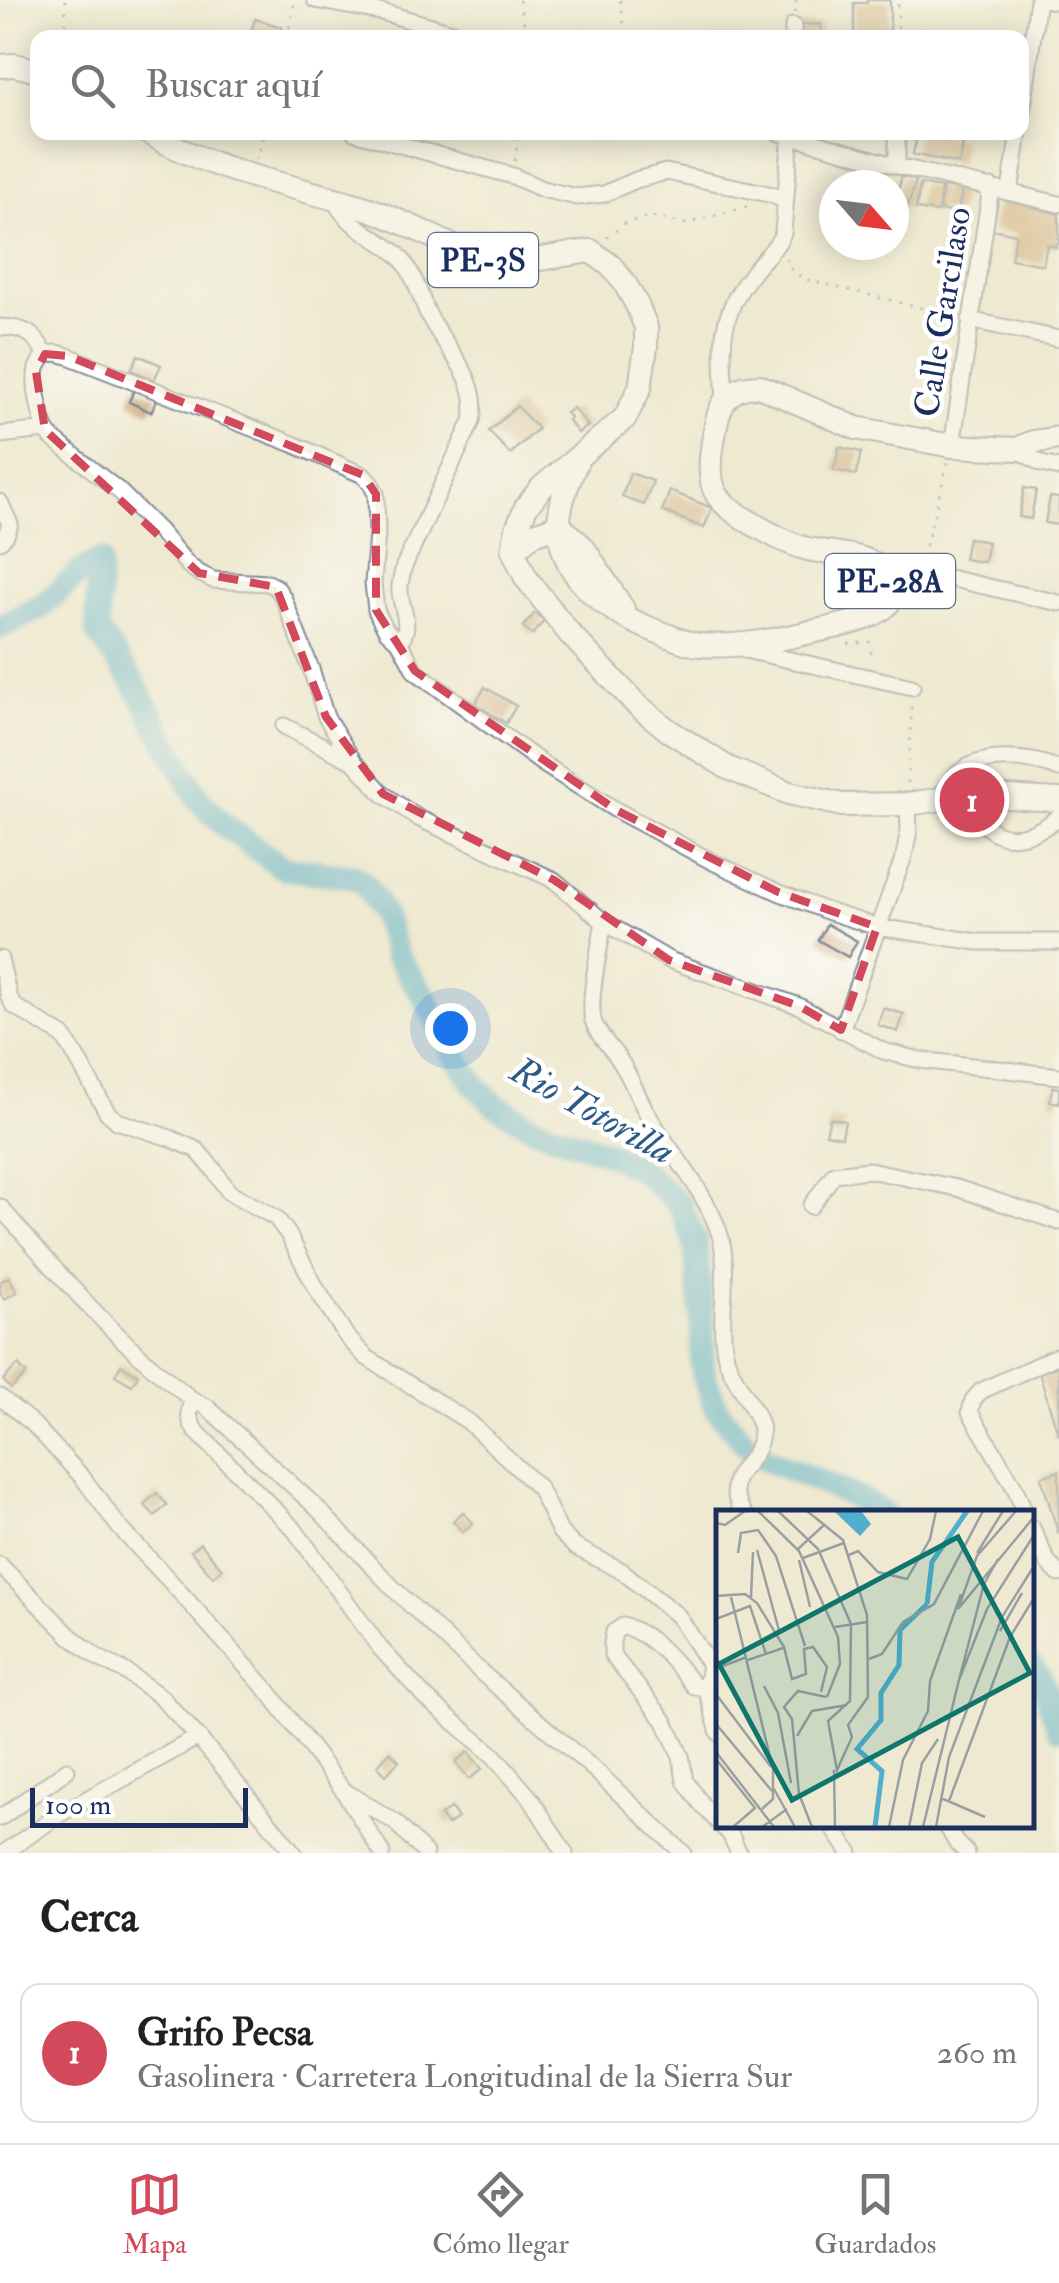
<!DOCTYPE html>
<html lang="es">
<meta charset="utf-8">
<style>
body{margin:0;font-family:"IM FELL Double Pica",serif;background:#f6f6f6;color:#202124}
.compass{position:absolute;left:819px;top:170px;width:90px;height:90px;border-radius:50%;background:#fff;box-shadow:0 5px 25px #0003;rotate:118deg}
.scale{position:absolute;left:30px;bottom:25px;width:218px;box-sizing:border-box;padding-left:10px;border:5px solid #1b2f5e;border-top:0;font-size:28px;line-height:35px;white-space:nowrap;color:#1b2f5e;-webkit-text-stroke:8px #fff;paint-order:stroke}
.you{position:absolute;left:450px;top:1028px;width:35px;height:35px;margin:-25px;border:8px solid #fff;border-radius:50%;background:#1a73e8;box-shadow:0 0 0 15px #1a73e833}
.badge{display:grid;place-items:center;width:65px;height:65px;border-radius:50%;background:#d1495b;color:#fff;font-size:32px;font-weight:700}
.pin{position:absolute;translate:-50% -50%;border:5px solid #fff;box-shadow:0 2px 10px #0006}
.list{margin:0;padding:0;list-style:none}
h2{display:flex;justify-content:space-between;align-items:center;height:130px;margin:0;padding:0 40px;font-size:42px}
h2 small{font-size:32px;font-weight:400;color:#757577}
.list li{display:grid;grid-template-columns:65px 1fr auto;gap:30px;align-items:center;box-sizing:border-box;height:140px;margin:0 20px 20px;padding:0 20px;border:2px solid #e0e0e0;border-radius:20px}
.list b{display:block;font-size:38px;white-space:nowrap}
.list p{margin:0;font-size:32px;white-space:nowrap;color:#757577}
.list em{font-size:32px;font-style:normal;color:#757577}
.icon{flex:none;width:55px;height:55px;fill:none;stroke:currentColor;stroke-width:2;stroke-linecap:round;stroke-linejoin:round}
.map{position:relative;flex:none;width:1059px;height:1853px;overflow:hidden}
.search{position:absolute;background:#fff;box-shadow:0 5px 25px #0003;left:30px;right:30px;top:30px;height:110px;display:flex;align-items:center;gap:25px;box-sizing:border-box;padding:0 35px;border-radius:20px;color:#757577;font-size:38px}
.sheet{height:290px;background:#fff}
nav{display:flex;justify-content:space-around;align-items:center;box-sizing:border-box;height:140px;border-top:2px solid #e0e0e0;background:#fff;font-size:28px;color:#757577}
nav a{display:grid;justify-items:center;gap:5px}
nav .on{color:#d1495b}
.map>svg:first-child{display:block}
</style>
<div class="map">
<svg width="1059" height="1853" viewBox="0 0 1059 1853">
<rect width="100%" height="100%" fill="#fff"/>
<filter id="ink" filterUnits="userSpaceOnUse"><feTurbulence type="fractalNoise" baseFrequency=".01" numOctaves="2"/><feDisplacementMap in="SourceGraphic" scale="20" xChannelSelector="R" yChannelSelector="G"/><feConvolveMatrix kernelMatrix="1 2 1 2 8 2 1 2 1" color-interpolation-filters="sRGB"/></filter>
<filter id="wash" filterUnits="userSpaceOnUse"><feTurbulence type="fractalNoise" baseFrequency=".0048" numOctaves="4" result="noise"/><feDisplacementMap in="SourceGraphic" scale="40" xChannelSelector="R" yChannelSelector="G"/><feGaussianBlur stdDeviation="2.25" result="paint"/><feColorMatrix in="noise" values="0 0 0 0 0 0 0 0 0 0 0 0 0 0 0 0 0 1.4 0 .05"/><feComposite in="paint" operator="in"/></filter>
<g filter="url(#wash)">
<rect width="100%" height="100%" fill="#eee9d0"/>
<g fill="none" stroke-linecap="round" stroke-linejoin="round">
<!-- river -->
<path stroke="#51aecf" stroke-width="25" d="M0,627L42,606L78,574L99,561L97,632L131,678L199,800L221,823L283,868L353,876L365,884L383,915L396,955L424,996L453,1052L475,1085L494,1104L529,1125L611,1154L644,1172L679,1204L695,1241L702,1317V1364L705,1379L717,1410L752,1451
M756,1454C798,1476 843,1487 883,1513
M1032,1667L1040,1678L1059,1728"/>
</g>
<g id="blocks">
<!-- building -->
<path fill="#d0aa7c" d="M867,0H890V38H854V3H867Z
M255,19L282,27L279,38H249Z
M821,24V38H796L795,25Z
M918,132H936L964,139L959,164L913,154Z
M902,176L916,180L907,209L894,205Z
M920,184L941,188L938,212L916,209Z
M943,187L962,190L958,213L939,210Z
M999,198L1059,214V244H1056V247L1047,245L1043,265L1011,259L1016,234L992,229Z
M138,355L161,365L154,380L131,370Z
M135,387L158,397L151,412L129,402Z
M517,406L538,429L510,454L489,431Z
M573,408L588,426L578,433L568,420L571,418L566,413Z
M839,447L861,452L856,475L834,470Z
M630,473L653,481L644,505L622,497Z
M1024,488L1036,490L1031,519L1019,517Z
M670,491L712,508L704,528L662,511Z
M1050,497L1059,498V525L1045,523Z
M968,538L988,542L984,562L964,559Z
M535,613L544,621L532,635L523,627Z
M485,687L516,706L506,723L475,704Z
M827,924L857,941L848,957L818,940Z
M883,1008L904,1014L898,1032L878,1025Z
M1053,1087L1059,1088V1103L1050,1101Z
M830,1118L845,1121L842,1137L826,1134Z
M9,1277L17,1292L4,1299L0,1292V1282Z
M18,1365L27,1374L11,1389L3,1380Z
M121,1365L138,1375L132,1385L115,1375Z
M1059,1366V1434H1058L1039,1372Z
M1059,1471V1531L1058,1532L1041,1477Z
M157,1493L167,1505L155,1516L144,1504Z
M463,1512L473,1523L463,1532L453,1521Z
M200,1543L222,1569L213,1577L191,1551Z
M390,1752L399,1761L386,1775L377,1766Z
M468,1752L482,1769L469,1779L455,1762Z
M451,1808L458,1818L448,1825L441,1815Z"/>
</g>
</g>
<g filter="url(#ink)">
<use href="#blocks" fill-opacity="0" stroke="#848c97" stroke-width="2.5"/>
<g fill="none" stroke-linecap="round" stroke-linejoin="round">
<defs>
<path id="minor" d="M315,0L385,13L473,38
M1049,0L1059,2
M793,38V26
M1022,114L1038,0
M354,132L513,176L542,189L577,197L604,194L636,180L666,172L773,195L785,201
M777,132L897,166L1059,204
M897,166V132
M1010,191L1019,132
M334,199C346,226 376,236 397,254C413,269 420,297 429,316C446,350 482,380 472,421L404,566C402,575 399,583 400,592C402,611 412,624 400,643
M970,320L1059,339
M0,327C24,328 34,332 45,354
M725,402C723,350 716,320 750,276C760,261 777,249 783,233L791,132
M0,435L45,430
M952,446L991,187
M1017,449L1042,464L1059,468
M0,502L10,524L6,535L0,541
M888,578L918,571L1059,603
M745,650L912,687
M284,726L350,760
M970,795C976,807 980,822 991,830C1013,845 1042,832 1059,816
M937,800C943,792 949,780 957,774C982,752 1031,757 1059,769
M604,922C600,945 588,999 593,1020C597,1035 609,1045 618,1058C631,1076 638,1099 650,1118C672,1154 703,1189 718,1229C733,1269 716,1316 726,1357C731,1379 762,1415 761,1432C759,1470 716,1470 744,1513
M1059,942H978L918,933L877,927L824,910L778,892L711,861L616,810L543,764L415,671L400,643L387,631L381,621L376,610L373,583L377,534L376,494L371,484L363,475L293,444L68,356L57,353L45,354C42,359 39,363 37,368C33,385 41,426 52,438L119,491L159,531L188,565L199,573L213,580L268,583L276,587L283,597L311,669L326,717L354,762L383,794L418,818L554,880L604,922L669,960L799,1006L883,1051L920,1060L1059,1076
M0,959L9,997L14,1006L63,1036L73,1051L107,1112L117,1121L170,1138L197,1150L214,1170L229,1192L276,1218L288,1234L316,1288L347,1337L366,1357L469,1422L539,1488L560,1532L575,1547L622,1571L678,1616L710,1665L706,1688
M841,1030L904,856L909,830L908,804
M811,1206L834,1174L869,1170L957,1188L1059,1222
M0,1207C60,1276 120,1345 193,1400
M0,1397L33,1424L83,1478L119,1527L169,1580L268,1691L343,1790L395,1822L425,1853
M1025,1513L1015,1488L970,1412L973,1400L981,1391L1059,1355
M1032,1528L1048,1563L1059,1574
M0,1565L70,1636L97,1657L126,1672L161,1697L198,1737L294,1853
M719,1733L706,1688L694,1686C675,1662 653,1634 623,1626L614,1632L612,1643V1655L664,1720L681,1756L685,1781L703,1806L719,1823
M345,1793L382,1853
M0,1818L67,1770
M722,1826L730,1834L739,1853
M832,1826L850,1853
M947,1826L956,1842L967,1853
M4,1853L60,1814L198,1737
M565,1853L531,1799L493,1755L426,1698L380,1648L294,1529L195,1430C189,1419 187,1412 193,1400L207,1407L315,1506L394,1589L483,1674L597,1772L683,1853"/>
<path id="highway" d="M0,66L15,65L38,71
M147,132C213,172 287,184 360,206C405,220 445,245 489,262C523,265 557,255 591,251L611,266L624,282L637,305L646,327V347L640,388L625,418L541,488L526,507L517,528L513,550L526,578L569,633L636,704L668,730L728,768L789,793L842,805L908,804L970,795L1059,800
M577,461C569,481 558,505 559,527C563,584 615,617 664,634C676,639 688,644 700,645C740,648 781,639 820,630C840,626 898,616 892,587C891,579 881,568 874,564C857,554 827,553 808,549C786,544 729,514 717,495C705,476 713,441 717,420C723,396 735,386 759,386L856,428L952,446L1017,449L1033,442L1059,438
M559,525L583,547L623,609
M513,550L534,534L559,525"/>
</defs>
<!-- minor casing -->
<use href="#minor" stroke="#848c97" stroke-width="19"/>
<!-- highway casing -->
<use href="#highway" stroke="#848c97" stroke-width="26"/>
<!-- path -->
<path stroke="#848c97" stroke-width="2.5" stroke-dasharray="2.5 8" stroke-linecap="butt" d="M65,0L66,38
M519,0L527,38
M620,0L626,38
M795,13L796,0
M287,38L295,0
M898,38V0
M256,160L265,132
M515,161L519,132
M607,238L625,223L649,216L686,224L749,206
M786,259L789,268L804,279L954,316
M923,556L948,462
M848,644L870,642L872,662
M908,783L912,701"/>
<!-- minor -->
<use href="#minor" stroke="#fff" stroke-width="15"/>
<!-- highway -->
<use href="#highway" stroke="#fff" stroke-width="22"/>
</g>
</g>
<!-- marked area -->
<path d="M0 0H1059V1853H0ZM45,354L68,356L363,475L376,494V610L415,671L616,810L778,892L877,927L841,1030L799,1006L669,960L554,880L383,794L326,717L276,587L199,573L45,430L36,372Z" fill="#eee9d0" fill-opacity=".55" fill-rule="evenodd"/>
<path fill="none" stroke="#d1495b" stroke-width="8" stroke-dasharray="20 12" stroke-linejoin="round" d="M45,354L68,356L363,475L376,494V610L415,671L616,810L778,892L877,927L841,1030L799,1006L669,960L554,880L383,794L326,717L276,587L199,573L45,430L36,372Z"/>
<g text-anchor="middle" stroke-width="9" stroke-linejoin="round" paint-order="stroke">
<!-- shield labels -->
<g fill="#fff" stroke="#5f6d8e" stroke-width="2.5">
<rect x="428" y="233" width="110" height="54" rx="8"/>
<rect x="825" y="554" width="130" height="54" rx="8"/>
</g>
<g font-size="32" font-weight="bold" fill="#1b2f5e">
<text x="483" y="271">PE-3S</text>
<text x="890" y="592">PE-28A</text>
</g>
<!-- street labels -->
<g font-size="35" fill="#1b2f5e" stroke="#fff">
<text transform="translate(942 312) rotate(-81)" y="12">Calle Garcilaso</text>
</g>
<!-- water labels -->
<g font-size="38" font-style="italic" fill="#2e5b86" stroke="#fff">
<text transform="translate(593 1110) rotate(29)" y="13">Rio Totorilla</text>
</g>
</g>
<!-- overview -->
<g transform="translate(716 1510)">
<rect width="318" height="318" fill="#eee9d0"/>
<path d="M118,1H145L155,14L144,26Z" fill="#51aecf"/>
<path fill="none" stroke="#51aecf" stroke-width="5" d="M211,94L216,52L251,1M159,317L166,261L141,239L165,210V183L183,155L184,120L211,94"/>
<path fill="none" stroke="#9a9fa2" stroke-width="2.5" d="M42,1L83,41L122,127L124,154L111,187M62,1L102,39L135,114L134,191L112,211L121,260L136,227L132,215L152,187L151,105L127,30L91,1M300,1L261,46L242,99L318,7M0,13L9,15L29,1M82,39L109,14M41,40L64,124M22,43L25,23L42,20L60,46L89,136M261,43L287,1M133,45L142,41L162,62L191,69L214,29L220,1M87,48L128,33M282,49L268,74L243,170L271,99L318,25M83,50L94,97M0,86L29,84L41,93L68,137L76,169L90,164L88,139L97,137L111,157L105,182M15,87L57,259V289L46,299M35,87L37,42M0,109L34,96L50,144M119,117L151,112M284,121L306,83M0,144L4,157L31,147M153,149L166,144L187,112L218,94L267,1M32,150L67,138M48,176L62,203L75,273M0,184L55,257M0,214L56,281M81,226L96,201L131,195M0,242L58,317M0,249L39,298L17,317M118,260L119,317M58,279L79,317M225,288L269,307M233,291L294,127L318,88M46,317L71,299M96,317L83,284L76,209L68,197L82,181L110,187M173,317L187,250L212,201L214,171L245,84M193,317L206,253L222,229M207,317L243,170M220,317L233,247L286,107L318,56"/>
<path fill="#0f766e" fill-opacity="0.15" stroke="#0f766e" stroke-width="5" d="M242,27L314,163L76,290L3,154Z"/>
<rect width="318" height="318" fill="none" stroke="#1b2f5e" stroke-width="5"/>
</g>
</svg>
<svg class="compass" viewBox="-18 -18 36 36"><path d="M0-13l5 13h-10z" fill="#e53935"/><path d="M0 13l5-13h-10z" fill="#757577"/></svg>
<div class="scale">100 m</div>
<div class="you"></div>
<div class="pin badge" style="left:972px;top:800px">1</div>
<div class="search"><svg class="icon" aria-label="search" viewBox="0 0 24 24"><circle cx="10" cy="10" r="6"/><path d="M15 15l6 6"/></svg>Buscar aquí</div>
</div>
<section class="sheet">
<h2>Cerca<small></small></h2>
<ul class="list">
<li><span class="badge">1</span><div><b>Grifo Pecsa</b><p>Gasolinera · Carretera Longitudinal de la Sierra Sur</p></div><em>260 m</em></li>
</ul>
</section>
<nav>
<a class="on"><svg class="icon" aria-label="map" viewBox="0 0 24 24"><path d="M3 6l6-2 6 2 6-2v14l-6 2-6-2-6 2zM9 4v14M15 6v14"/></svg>Mapa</a>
<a><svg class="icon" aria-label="directions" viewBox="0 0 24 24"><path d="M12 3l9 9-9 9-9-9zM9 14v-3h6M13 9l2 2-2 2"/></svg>Cómo llegar</a>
<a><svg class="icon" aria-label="saved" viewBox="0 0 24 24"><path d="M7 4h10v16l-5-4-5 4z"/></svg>Guardados</a>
</nav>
